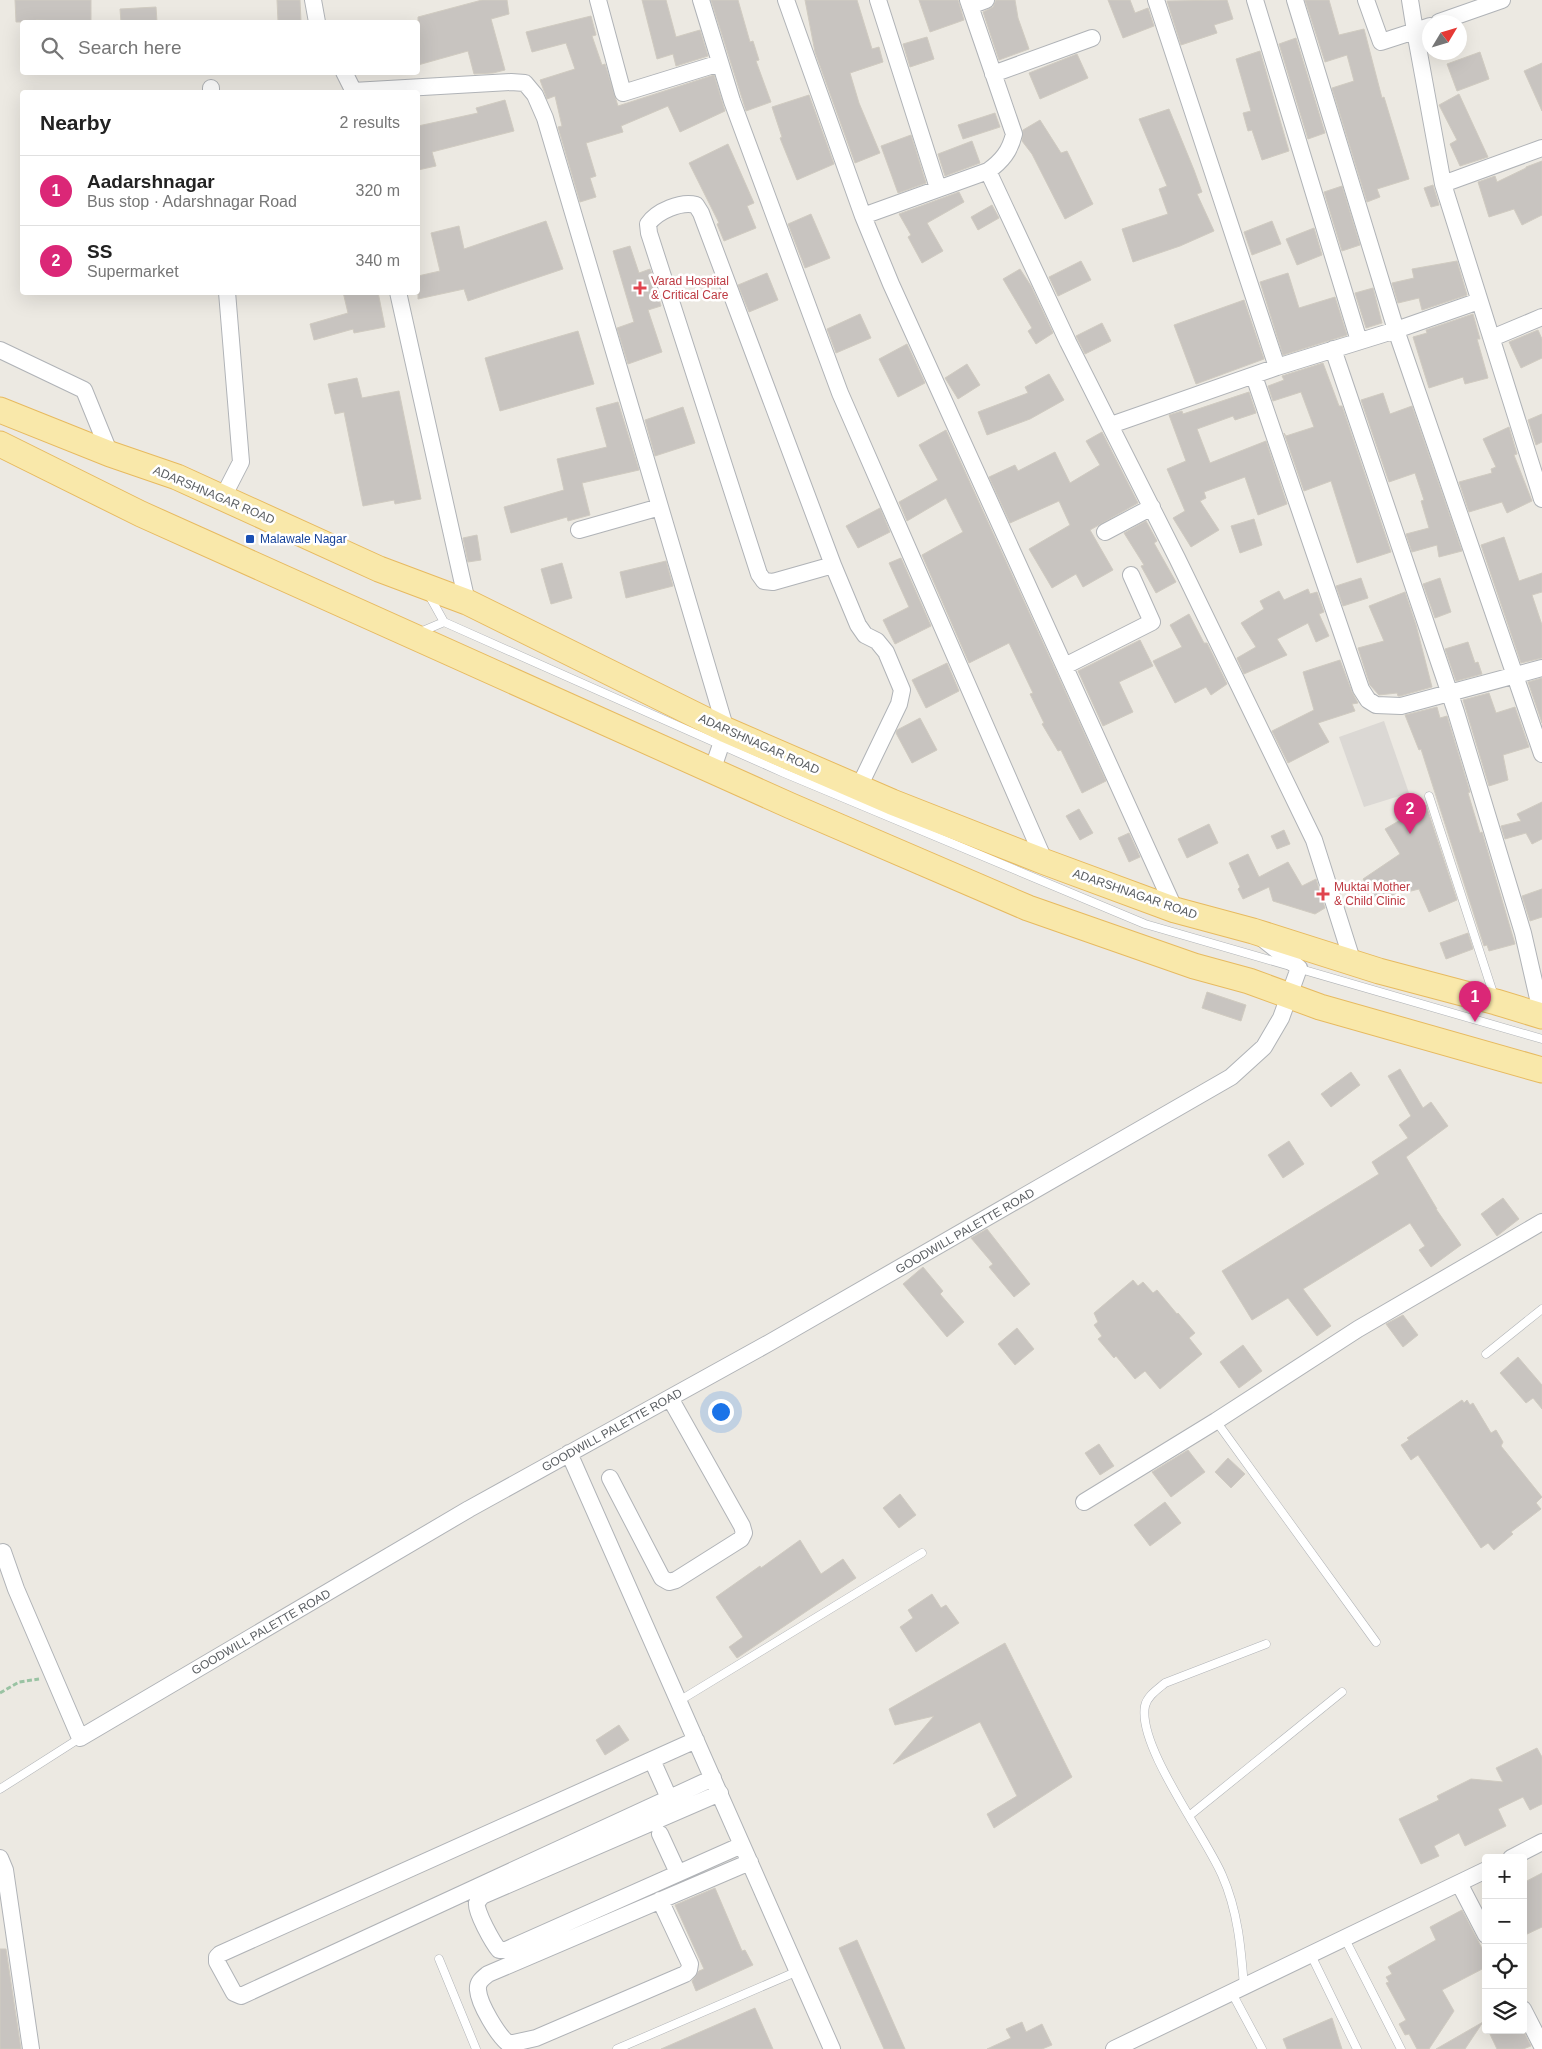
<!DOCTYPE html>
<meta charset="utf-8">
<style>
body{margin:0;font-family:Arial,sans-serif;background:#f2f2f2;color:#222}
.controls{position:absolute;right:15px;bottom:15px;display:grid;overflow:hidden;border-radius:5px;box-shadow:0 5px 20px #0002}
.controls button{width:45px;height:45px;display:grid;place-items:center;padding:0;border:0;border-bottom:1px solid #e0e0e0;background:#fff;color:#222;font:25px sans-serif}
.compass{position:absolute;left:1422px;top:15px;width:45px;height:45px;border-radius:50%;background:#fff;box-shadow:0 5px 20px #0002;rotate:52deg}
.you{position:absolute;left:720px;top:1411px;width:18px;height:18px;margin:-12px;border:4px solid #fff;border-radius:50%;background:#1a73e8;box-shadow:0 0 0 8px #1a73e833}
.badge{display:grid;place-items:center;width:32px;height:32px;border-radius:50%;background:#db2777;color:#fff;font-size:16px;font-weight:700}
.pin{position:absolute;translate:-50% -41px;filter:drop-shadow(0 1px 2px #0008)}
.pin::after{content:'';position:absolute;top:26px;width:18px;height:15px;background:inherit;clip-path:polygon(0 0,100% 0,50% 100%)}
.list{margin:0;padding:0;list-style:none}
h2{display:flex;justify-content:space-between;align-items:center;height:65px;margin:0;padding:0 20px;font-size:21px}
h2 small{font-size:16px;font-weight:400;color:#767676}
.list li{display:grid;grid-template-columns:32px 1fr auto;gap:15px;align-items:center;box-sizing:border-box;height:70px;padding:0 20px;border-top:1px solid #e0e0e0}
.list b{display:block;font-size:19px;white-space:nowrap}
.list p{margin:0;font-size:16px;white-space:nowrap;color:#767676}
.list em{font-size:16px;font-style:normal;color:#767676}
.icon{flex:none;width:28px;height:28px;fill:none;stroke:currentColor;stroke-width:2;stroke-linecap:round;stroke-linejoin:round}
.map{position:relative;flex:none;width:1542px;height:2049px;overflow:hidden}
.search{position:absolute;background:#fff;box-shadow:0 5px 20px #0002;left:20px;top:20px;width:400px;height:55px;display:flex;align-items:center;gap:12px;box-sizing:border-box;padding:0 18px;border-radius:5px;color:#767676;font-size:19px}
.panel{position:absolute;background:#fff;box-shadow:0 5px 20px #0002;left:20px;top:90px;width:400px;height:205px;border-radius:5px}
.map>svg:first-child{display:block}
</style>
<div class="map">
<svg width="1542" height="2049" viewBox="0 0 1542 2049">
<rect width="100%" height="100%" fill="#ece9e2"/>
<!-- industrial -->
<path fill="#dbd8d4" d="M1384,721L1409,793L1364,807L1339,737Z"/>
<!-- building -->
<path fill="#c8c4c0" stroke="#d0cbc1" d="M15,0H91V22L36,20L37,22H16Z
M277,0H300L301,21H278Z
M482,0H507L509,14L491,19L505,70L493,73L474,74L468,51L418,65V17Z
M642,0H666L676,37L700,30L708,56L676,66L673,54L657,59Z
M711,0H738L750,42L753,41L759,60L756,61L771,102L746,111Z
M805,0H857L872,49L879,47L883,62L850,73L859,103L880,153L855,163L815,52Z
M919,0H958L964,20L930,32Z
M996,0H1015L1018,18L1029,49L999,60L983,12L993,7Z
M1108,0H1130L1135,13L1148,8L1154,26L1123,38Z
M1227,0L1233,19L1214,25L1217,33L1181,45L1167,1Z
M1305,0H1329L1339,35L1364,29L1382,98L1384,97L1409,179L1377,189L1380,197L1367,202L1332,88L1354,81L1347,55L1325,62Z
M156,7L157,22H121L120,9Z
M591,16L596,35L592,36L602,65L605,64L618,106L714,75L725,111L680,132L668,106L621,126L623,132L586,143L596,176L590,178L596,197L580,202L558,127L562,126L555,96L547,99L540,80L575,69L566,43L532,52L526,32Z
M927,37L934,59L910,67L903,44Z
M1296,38L1325,133L1308,139L1279,44Z
M1260,51L1289,151L1262,160L1252,130L1248,131L1243,113L1251,111L1236,59Z
M1480,52L1489,79L1457,91L1447,64Z
M1077,54L1088,78L1040,99L1029,73Z
M1542,63V111L1524,71Z
M1459,94L1488,157L1460,166L1450,144L1457,140L1439,105Z
M809,95L834,164L797,180L780,138L782,137L772,107Z
M505,100L514,131L432,152L436,166L418,170V126L478,113L476,108Z
M1169,109L1194,170L1202,192L1197,194L1214,231L1180,246L1133,262L1122,229L1168,214L1159,189L1167,186L1139,119Z
M995,113L1000,127L963,139L958,125Z
M1040,120L1061,153L1067,151L1093,204L1065,219L1032,154L1022,141L1023,130Z
M911,135L926,183L898,193L881,146Z
M972,141L980,163L945,176L938,154Z
M728,144L754,203L747,206L756,228L724,241L717,224L719,223L689,163Z
M1542,161V215L1522,225L1514,209L1489,217L1478,182L1495,176L1497,182L1526,168V167Z
M1433,185L1439,205L1431,207L1424,188Z
M1342,186L1360,245L1342,251L1324,192Z
M959,192L964,202L927,223L943,251L922,263L908,237L911,235L899,214Z
M992,205L999,218L978,230L971,217Z
M811,214L830,258L805,268L788,224Z
M546,221L563,269L468,301L464,289L418,299V276L440,271L431,233L459,226L464,249Z
M1272,221L1281,244L1252,255L1244,232Z
M1314,228L1322,255L1297,265L1286,239Z
M630,246L639,273L650,269L652,274L661,306L648,310L662,352L628,364L617,328L634,322L613,251Z
M1081,261L1091,280L1058,296L1049,277Z
M1457,261L1467,295L1422,310L1419,298L1398,303L1392,283L1414,278L1412,269Z
M1020,269L1031,286L1053,333L1036,344L1028,331L1032,328L1003,279Z
M767,273L778,300L749,312L738,285Z
M1288,273L1299,308L1335,297L1347,335L1283,355L1260,282Z
M1373,288L1382,323L1366,328L1355,293Z
M343,292H378L385,327L354,333L353,329L314,340L310,324L348,313Z
M1244,300L1264,359L1196,384L1174,325Z
M860,314L871,338L836,353L827,329Z
M1473,314L1480,339H1477L1488,378L1465,384L1463,377L1429,388L1413,337L1427,333L1426,330Z
M1102,323L1111,341L1085,354L1076,336Z
M1538,330L1542,339V358L1521,368L1509,342Z
M578,331L594,384L500,411L485,358Z
M907,344L925,383L898,397L879,359Z
M1323,363L1339,406H1342L1391,552L1357,563L1331,481L1304,491L1284,433L1286,436L1314,427L1301,392L1273,401L1268,386L1284,380L1282,376Z
M967,364L980,385L958,399L945,378Z
M1049,374L1064,400L1030,419L987,435L978,412L1028,393L1025,387Z
M357,378L362,398L399,391L421,499L395,504L394,500L363,506L344,412L335,414L328,384Z
M1249,392L1256,413L1235,420L1233,416L1197,429L1210,463L1266,441L1287,504L1258,515L1245,477L1204,492L1206,498L1200,501L1219,530L1191,547L1173,518L1185,511L1167,469L1186,461L1169,415L1182,411L1183,414Z
M1383,393L1390,414L1412,406L1462,551L1439,557L1437,545L1412,552L1406,534L1429,528L1421,501L1424,500L1415,473L1389,482L1361,400Z
M618,402L639,470L582,483L590,515L568,521L567,517L511,533L504,507L564,490L557,459L607,447L596,408Z
M683,407L695,443L655,456L645,420Z
M1542,414V442L1536,445L1528,420Z
M1509,427L1517,454L1514,455L1532,501L1507,513L1502,502L1469,512L1459,482L1492,473L1491,469L1496,467L1483,439Z
M946,430L1106,781L1082,793L1061,750L1058,751L1042,724L1044,723L1030,694L1033,693L1009,643L969,663L922,555L963,532L946,498L907,521L899,502L938,480L919,445Z
M1102,432L1138,503L1090,530L1113,570L1083,587L1076,574L1052,588L1029,549L1070,525L1059,501L1010,523L989,477L1015,465L1018,471L1055,452L1070,483L1100,465L1086,441Z
M880,508L890,532L858,548L846,526Z
M1254,519L1262,545L1240,553L1231,526Z
M1146,521L1157,541L1154,543L1176,582L1156,593L1141,566L1144,565L1124,533Z
M477,535L481,560L468,562L463,538Z
M1504,537L1519,581L1542,573V592L1532,595L1542,625V658L1521,663L1481,545Z
M901,558L931,626L895,644L883,620L909,607L889,563Z
M666,561L673,586L626,598L620,572Z
M562,563L572,598L551,604L541,569Z
M1361,578L1368,598L1343,606L1336,586Z
M1440,578L1451,612L1435,618L1423,584Z
M1308,589L1310,594L1317,592L1324,612L1319,614L1329,636L1316,642L1308,623L1277,639L1287,655L1244,674L1237,658L1256,647L1241,623L1264,609L1260,601L1279,591L1284,600Z
M1405,592L1416,625L1432,687L1400,696H1398L1397,693L1379,695L1370,685L1358,648L1384,641L1369,606Z
M1189,614L1204,643H1207L1227,684L1211,695L1206,687L1175,703L1153,661L1182,647L1170,625Z
M1140,640L1153,666L1119,682L1133,712L1103,726L1078,671Z
M1468,642L1475,663L1478,662L1482,674L1456,681L1445,649Z
M1340,660L1352,692L1358,703L1352,704L1355,711L1318,723L1329,742L1288,763L1272,731L1314,710L1303,672Z
M947,663L959,691L926,708L912,680Z
M1542,678V723L1528,682Z
M1489,693L1496,713L1515,707L1529,747L1503,755L1508,780L1489,786L1463,700Z
M1437,707L1440,718L1447,716L1470,792L1468,793L1480,833L1482,832L1515,944L1489,951L1487,945L1484,946L1421,749L1419,750L1405,715Z
M920,718L937,750L912,763L896,733L897,730Z
M1542,802V839L1532,844L1526,833L1505,839L1501,826L1521,821L1517,814Z
M1426,805L1457,900L1429,912L1419,889L1407,892L1406,886L1380,904L1363,879L1400,854L1385,829Z
M1079,809L1093,833L1080,840L1066,816Z
M1209,824L1218,843L1187,858L1178,839Z
M1284,830L1290,844L1277,849L1271,836Z
M1129,833L1140,857L1129,862L1118,838Z
M1248,854L1259,877L1288,862L1302,886L1316,879L1325,908L1315,914L1273,901L1269,887L1243,899L1238,889L1240,887L1229,863Z
M1542,889V917L1530,921L1522,896Z
M1468,933L1473,949L1446,959L1440,943Z
M1207,992L1246,1005L1241,1021L1202,1008Z
M1400,1069L1423,1108L1431,1102L1448,1126L1406,1157L1437,1209H1436L1461,1245L1431,1267L1419,1250L1425,1246L1410,1223L1303,1289L1331,1326L1317,1336L1288,1298L1252,1320L1222,1271L1379,1174L1372,1162L1408,1138L1399,1125L1411,1116L1388,1076Z
M1351,1072L1360,1085L1331,1107L1321,1094Z
M1289,1141L1304,1164L1283,1178L1268,1155Z
M1503,1198L1519,1219L1497,1236L1481,1214Z
M987,1229L1030,1284L1014,1297L989,1267L993,1264L971,1238Z
M923,1267L943,1291L940,1294L964,1322L947,1337L903,1284Z
M1133,1280L1138,1286L1143,1282L1153,1293L1157,1290L1177,1314L1178,1313L1195,1333L1189,1338L1202,1354L1160,1389L1145,1371L1135,1379L1116,1356L1114,1358L1098,1339L1102,1336L1094,1325L1098,1322L1094,1313Z
M1403,1315L1418,1335L1403,1347L1386,1324Z
M1017,1328L1034,1349L1015,1365L998,1344Z
M1243,1345L1262,1371L1239,1388L1220,1362Z
M1518,1357L1542,1385V1409L1533,1398L1526,1403L1500,1373Z
M1462,1400L1464,1403L1467,1400L1470,1405L1473,1403L1491,1433L1496,1430L1503,1442L1501,1446L1542,1497L1536,1503L1541,1509L1511,1532L1513,1534L1494,1550L1488,1543L1481,1548L1418,1455L1411,1460L1401,1445L1409,1440L1407,1438Z
M1099,1444L1114,1466L1100,1475L1085,1453Z
M1188,1450L1205,1472L1171,1497L1152,1472Z
M1228,1458L1245,1474L1231,1488L1215,1472Z
M900,1494L916,1515L899,1528L883,1508Z
M1165,1502L1181,1523L1150,1546L1134,1525Z
M800,1540L821,1574L843,1559L856,1578L737,1658L729,1647L743,1637L716,1597L760,1566L761,1568Z
M932,1594L941,1608L946,1605L959,1623L916,1652L900,1627L913,1618L908,1610Z
M1005,1643L1072,1777L994,1828L987,1814L1017,1796L980,1722L893,1764L934,1716L895,1725L889,1709Z
M619,1725L629,1740L605,1755L596,1740Z
M1537,1748L1542,1757V1804L1530,1810L1523,1797L1498,1809L1506,1826L1465,1846L1459,1833L1434,1846L1439,1856L1421,1864L1399,1819L1439,1800L1437,1796L1471,1779L1503,1782L1496,1768Z
M1542,1873V1927L1523,1936V1883Z
M715,1888L742,1951L745,1950L753,1965L696,1991L692,1981L699,1971L704,1969L675,1905Z
M1462,1910L1486,1956V1967L1442,1990L1454,2011L1429,2049H1417L1409,2034L1405,2035L1399,2024L1406,2020L1386,1983L1389,1982L1386,1977L1392,1974L1388,1967L1436,1940L1430,1927Z
M857,1940L905,2049H884L839,1948Z
M0,1949H6L21,2049H0Z
M755,2008L773,2049H661Z
M1332,2018L1342,2049H1287L1283,2039Z
M1022,2022L1026,2032L1042,2024L1052,2045L1042,2049H987L1011,2038L1006,2029Z
M1483,2022L1465,2049H1436Z
M1488,2030H1523L1531,2046L1523,2049H1497Z"/>
<g fill="none" stroke-linecap="round" stroke-linejoin="round">
<defs>
<path id="lane" d="M429,595L444,622L784,773L1145,924L1542,1039
M418,633L444,622
M1429,796L1494,996
M1486,1354L1542,1309
M1216,1421L1376,1642
M679,1701L922,1553
M0,1789L80,1738
M1189,1816L1342,1692
M1345,1939L1401,2049
M1311,1955L1357,2049
M439,1959L476,2049
M1244,1987C1241,1948 1238,1911 1222,1875C1206,1837 1137,1746 1145,1706C1147,1696 1158,1689 1165,1683L1266,1644
M1232,1993L1262,2049
M617,2049L798,1971"/>
<path id="street" d="M313,0L317,22
M598,0L623,93L720,63
M701,0L732,101L840,393L1045,862
M786,0L863,216L891,284L1175,910
M878,0L938,188
M1156,0L1277,367
M1255,0L1359,341
M1295,0L1396,330L1542,754
M1366,0L1381,42L1415,31L1410,0
M970,6L986,0
M1439,22L1502,0
M1430,26L1415,31L1443,184L1542,499
M344,72L354,92
M993,74L1092,38
M211,88V92
M353,91L511,82L525,83L535,95L545,118L726,730L712,771
M988,171L1068,342L1177,558L1314,840L1353,963
M1443,184L1542,148
M863,216L988,171C1002,161 1010,151 1014,134L968,0
M398,292L467,602
M1492,338L1542,317
M1333,349L1456,712L1523,933L1542,1016
M0,350L84,390L110,454
M1254,376L1361,689L1368,700L1376,705L1401,706L1542,668
M1111,425L1277,367L1396,330L1479,301
M223,497L241,462L227,292
M579,530L660,507
M1105,532L1152,507
M833,565L701,213L696,205C681,201 657,211 648,224L649,233L759,574L764,581L773,582L833,565L858,625L865,635L877,641L886,652L902,690L899,704L859,787
M1065,666L1152,622L1131,575
M569,1453L832,2049
M610,1478L662,1578L669,1582L676,1580L741,1539L744,1533L742,1526L670,1398
M1084,1502L1216,1421L1358,1329L1542,1222
M0,1554L3,1552L16,1589L80,1738L469,1509L769,1343L1231,1077L1264,1047L1281,1018L1299,968L1263,939
M696,1740L220,1954L217,1957V1962L234,1993L241,1996L713,1778
M652,1760L669,1798
M720,1793L482,1896C481,1897 477,1902 477,1903C475,1911 493,1943 499,1950H506L742,1845
M660,1834L678,1873
M0,1858L5,1870L31,2049
M1511,1858L1542,1842
M1459,1883L1486,1935
M660,1900L690,1964L689,1970L685,1974L536,2038L509,2044C498,2036 479,2004 478,1990C477,1982 483,1978 488,1974L750,1862
M1523,2009L1542,2046
M1114,2049L1486,1870"/>
<path id="primary" d="M0,410L110,454L177,477L379,569L467,602L726,730L892,802L1045,862L1175,910L1253,931L1379,971L1496,1002L1542,1016
M0,444L141,514L791,806L1028,908L1194,966L1249,981L1320,1007L1542,1070"/>
</defs>
<!-- lane casing -->
<use href="#lane" stroke="#b0b3b7" stroke-width="9"/>
<!-- street casing -->
<use href="#street" stroke="#b0b3b7" stroke-width="18"/>
<!-- primary casing -->
<use href="#primary" stroke="#e7ba60" stroke-width="27"/>
<!-- path -->
<path stroke="#9ac3a3" stroke-width="3" stroke-dasharray="5 2.5" stroke-linecap="butt" d="M0,1693L19,1682L39,1679"/>
<!-- lane -->
<use href="#lane" stroke="#fff" stroke-width="8"/>
<!-- street -->
<use href="#street" stroke="#fff" stroke-width="16"/>
<!-- primary -->
<use href="#primary" stroke="#f9e8aa" stroke-width="25"/>
</g>
<!-- markers -->
<g fill="#e0444e" stroke="#fff" stroke-width="2">
<path d="M637.5 280.5h5v5h5v5h-5v5h-5v-5h-5v-5h5z"/>
<path d="M1320.5 886.5h5v5h5v5h-5v5h-5v-5h-5v-5h5z"/>
</g>
<rect fill="#1a4fb4" stroke="#fff" stroke-width="2" x="245" y="534" width="10" height="10" rx="2.5"/>
<g text-anchor="middle" stroke-width="5" stroke-linejoin="round" paint-order="stroke">
<!-- health labels -->
<g font-size="12" fill="#be3a42" stroke="#fff" text-anchor="start">
<text x="651" y="285">Varad Hospital<tspan x="651" dy="14">&amp; Critical Care</tspan></text>
<text x="1334" y="891">Muktai Mother<tspan x="1334" dy="14">&amp; Child Clinic</tspan></text>
</g>
<!-- street labels -->
<g font-size="12" fill="#5a5e62" stroke="#fff">
<text transform="translate(214 495) rotate(23)" y="4">ADARSHNAGAR ROAD</text>
<text transform="translate(759 744) rotate(24)" y="4">ADARSHNAGAR ROAD</text>
<text transform="translate(1135 894) rotate(19)" y="4">ADARSHNAGAR ROAD</text>
<text transform="translate(965 1231) rotate(-30)" y="4">GOODWILL PALETTE ROAD</text>
<text transform="translate(612 1430) rotate(-29)" y="4">GOODWILL PALETTE ROAD</text>
<text transform="translate(261 1632) rotate(-30)" y="4">GOODWILL PALETTE ROAD</text>
</g>
<!-- transit labels -->
<g font-size="12" fill="#164399" stroke="#fff" text-anchor="start">
<text x="260" y="543">Malawale Nagar</text>
</g>
</g>
</svg>
<div class="controls">
<button>+</button>
<button>−</button>
<button><svg class="icon" aria-label="locate" viewBox="0 0 24 24"><circle cx="12" cy="12" r="6"/><path d="M12 2v4M12 18v4M2 12h4M18 12h4"/></svg></button>
<button><svg class="icon" aria-label="layers" viewBox="0 0 24 24"><path d="M12 4l9 5-9 5-9-5zM3 14l9 5 9-5"/></svg></button>
</div>
<svg class="compass" viewBox="-18 -18 36 36"><path d="M0-13l5 13h-10z" fill="#e53935"/><path d="M0 13l5-13h-10z" fill="#767676"/></svg>
<div class="you"></div>
<div class="pin badge" style="left:1475px;top:1022px">1</div>
<div class="pin badge" style="left:1410px;top:834px">2</div>
<div class="search"><svg class="icon" aria-label="search" viewBox="0 0 24 24"><circle cx="10" cy="10" r="6"/><path d="M15 15l6 6"/></svg>Search here</div>
<section class="panel">
<h2>Nearby<small>2 results</small></h2>
<ul class="list">
<li><span class="badge">1</span><div><b>Aadarshnagar</b><p>Bus stop · Adarshnagar Road</p></div><em>320 m</em></li>
<li><span class="badge">2</span><div><b>SS</b><p>Supermarket</p></div><em>340 m</em></li>
</ul>
</section>
</div>
